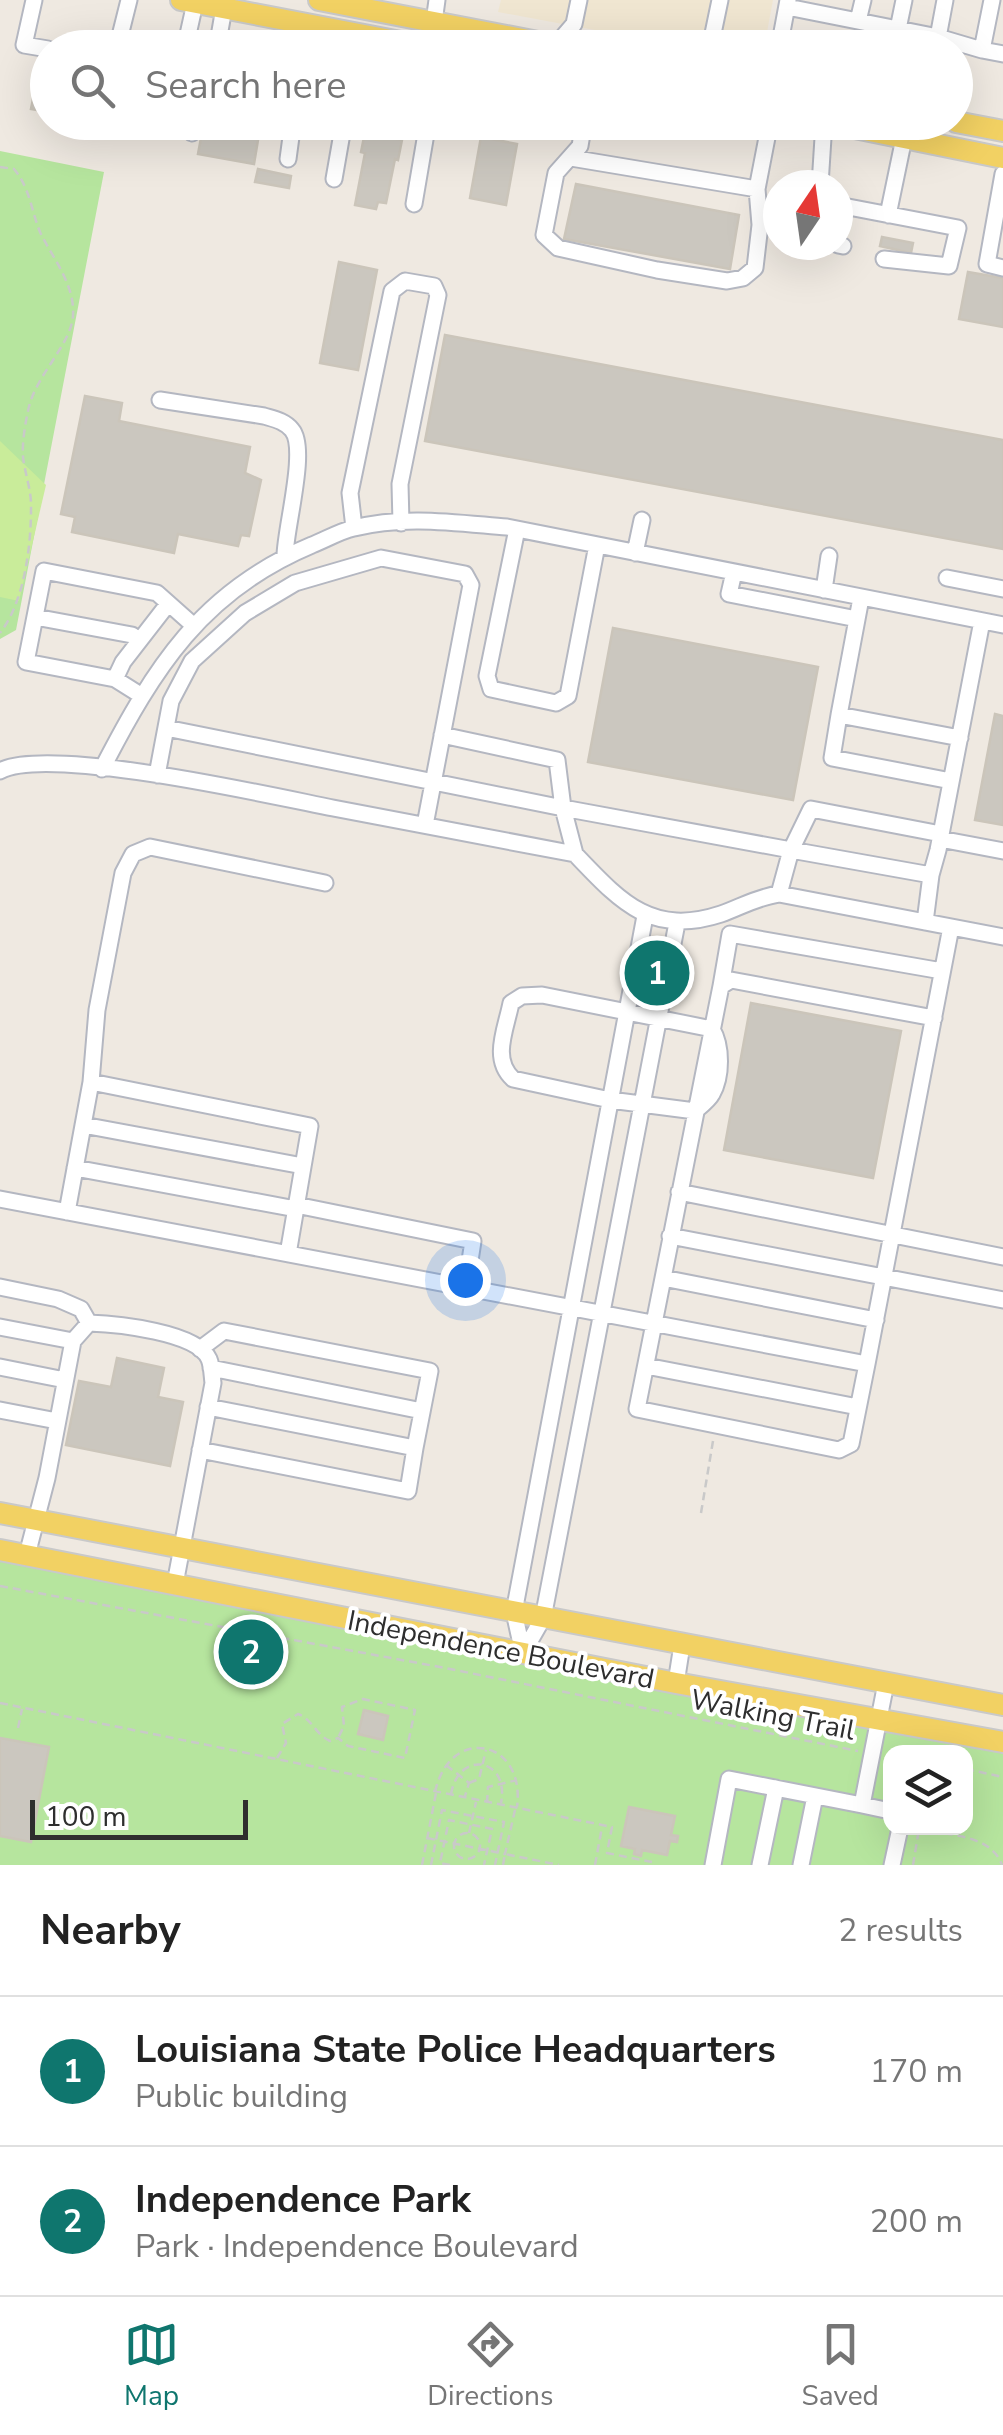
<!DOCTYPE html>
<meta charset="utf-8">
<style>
body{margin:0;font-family:"Nunito Sans",sans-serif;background:#f6f6f6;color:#222}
.controls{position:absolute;right:30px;bottom:30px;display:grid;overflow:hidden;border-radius:20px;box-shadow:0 10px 40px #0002}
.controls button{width:90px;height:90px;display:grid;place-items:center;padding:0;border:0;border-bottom:2px solid #e0e0e0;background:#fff;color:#222;font:50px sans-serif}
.compass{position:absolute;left:763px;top:170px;width:90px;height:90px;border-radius:50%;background:#fff;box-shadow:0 10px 40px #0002;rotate:13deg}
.scale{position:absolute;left:30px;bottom:25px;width:218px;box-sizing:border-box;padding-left:10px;border:5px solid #2e2e2e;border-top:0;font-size:28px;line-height:35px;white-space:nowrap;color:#2e2e2e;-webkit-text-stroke:8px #fff;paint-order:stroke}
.you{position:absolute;left:465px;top:1280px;width:35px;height:35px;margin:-25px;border:8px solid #fff;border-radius:50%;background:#1a73e8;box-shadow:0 0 0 15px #1a73e833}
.badge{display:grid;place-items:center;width:65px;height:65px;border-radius:50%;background:#0f766e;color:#fff;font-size:32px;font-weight:700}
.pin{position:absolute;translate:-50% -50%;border:5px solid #fff;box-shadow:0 2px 10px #0006}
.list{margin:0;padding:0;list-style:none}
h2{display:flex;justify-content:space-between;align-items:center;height:130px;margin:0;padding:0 40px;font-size:42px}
h2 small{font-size:32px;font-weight:400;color:#767676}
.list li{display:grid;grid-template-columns:65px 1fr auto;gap:30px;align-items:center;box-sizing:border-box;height:150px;padding:0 40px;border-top:2px solid #e0e0e0}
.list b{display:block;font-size:38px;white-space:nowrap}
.list p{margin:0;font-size:32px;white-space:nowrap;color:#767676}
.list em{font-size:32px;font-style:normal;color:#767676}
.icon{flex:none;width:55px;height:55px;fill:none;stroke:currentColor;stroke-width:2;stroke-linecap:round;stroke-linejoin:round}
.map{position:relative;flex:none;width:1003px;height:1865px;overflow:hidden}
.search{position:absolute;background:#fff;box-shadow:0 10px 40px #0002;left:30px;right:30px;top:30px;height:110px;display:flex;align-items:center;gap:25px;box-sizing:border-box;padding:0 35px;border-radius:55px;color:#767676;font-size:38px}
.sheet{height:430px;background:#fff}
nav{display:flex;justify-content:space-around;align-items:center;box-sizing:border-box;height:140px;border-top:2px solid #e0e0e0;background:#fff;font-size:28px;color:#767676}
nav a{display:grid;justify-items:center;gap:5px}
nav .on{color:#0f766e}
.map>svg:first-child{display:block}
</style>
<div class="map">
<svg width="1003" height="1865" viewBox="0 0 1003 1865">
<rect width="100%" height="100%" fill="#efe9e1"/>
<!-- education -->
<path fill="#f0e6d1" d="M501,0H773L764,48L685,47L498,12Z"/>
<!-- green -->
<path fill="#b6e59e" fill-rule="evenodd" d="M0,151L104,172L16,630L0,639Z
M0,1557L1003,1747V1865H0ZM890,1752H966V1828H890Z"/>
<!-- pitch -->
<path fill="#c9ec9a" d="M0,441L46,485L19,601L0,597Z"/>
<!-- building -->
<path fill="#cbc7bf" stroke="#cbc5ba" stroke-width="2.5" d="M39,68L48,70V112L31,109Z
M204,122H261L254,164L198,154Z
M365,132L402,140L398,160L395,159L386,203L378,202L376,209L355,205L365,153L361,152Z
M481,137L517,144L506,205L470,198Z
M258,169L291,176L289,188L255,182Z
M576,184L739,215L730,269L564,239Z
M882,237L913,243L911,253L880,246Z
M339,262L377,270L358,370L320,363Z
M968,272L1003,278V327L959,319Z
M445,335L1003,440V549L425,441Z
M85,396L122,403L119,421L250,447L245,473L261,480L249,536L241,535L238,546L178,534L174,553L72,532L75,517L61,514Z
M613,628L818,667L793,800L588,762Z
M995,714L1003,716V825L975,820Z
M751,1003L901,1031L873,1178L724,1150Z
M117,1358L164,1368L158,1397L183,1402L170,1466L66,1445L79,1381L111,1387Z
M364,1710L388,1716L383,1740L358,1734Z
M0,1738L49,1747L31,1842L0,1836Z
M629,1807L675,1816L671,1835L678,1836L677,1842L670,1841L667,1855L642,1850L641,1856L634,1854L635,1849L621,1846Z"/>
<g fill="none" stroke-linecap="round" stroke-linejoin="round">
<defs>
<path id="minor" d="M34,0L24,45L48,49
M787,7L938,37L982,50L992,0
M858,21L863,0
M434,22L437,0
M898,29L904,0
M556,45L574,24L579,0
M117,48L129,0
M185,48L195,3
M217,48L224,8
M296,48L311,25
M710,48L720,0
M779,48L788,0
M936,48L945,0
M982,50L1003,54
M584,122L580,146L556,173L544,235L558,248L657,270L727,281L743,278L755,268L760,225L757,189L770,122
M192,133L194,122
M571,158L757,189
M288,159L293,122
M1003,174L987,264L1003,268
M334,179L344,122
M820,185L824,122
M414,204L428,122
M838,205L958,228L949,266L884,259
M888,215L904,138
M838,245L843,246
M160,400L264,416C274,419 285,421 292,430C308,449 285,529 285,556
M354,528L350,493L392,291L405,281L434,286L438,295L400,484L401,523
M517,529L487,676L491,689L556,703L568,696L597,545
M635,553L642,520
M734,572L729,594L857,619
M947,578L1003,589
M824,590L829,556
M861,598L839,715L960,738
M35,617L132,635L139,640
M115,679L123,662L168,604
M142,696L115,679L26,662L44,571L157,593L193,625
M839,715L832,758L951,781
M166,728L563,808L557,760L442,735
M102,769C154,668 202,591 312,545C325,540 340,531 354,528C404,515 457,523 507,527L1003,625
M0,771C48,745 272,796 333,808C414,823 494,839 575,854C620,901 651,937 721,914C741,907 757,897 779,894L1003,937
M157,775L171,701L192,661L245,613L295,583L381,558L465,574L471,585L425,825
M941,834L811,809L791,850L931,875L938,850L982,621
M940,839L1003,851
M575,854L563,808L791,850L779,894
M645,916L514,1612L523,1653L543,1618L677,923
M925,922L931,875
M721,986L730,934L942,971
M542,995L712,1029C722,1046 722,1076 712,1094C709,1100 701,1106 695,1111L610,1100L513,1079C491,1059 506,1029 511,1003L522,996Z
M91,1082L97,1010L123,873L133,854L150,847L325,883
M83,1125L303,1166
M75,1168L296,1209
M679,1192L1003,1257
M0,1199L867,1364L951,927
M296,1205L473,1241L466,1287
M67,1212L91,1082L310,1126L288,1254
M670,1236L1003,1300
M663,1278L876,1320
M0,1287L58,1299L81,1309L89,1323
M0,1327L73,1341
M200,1349L224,1331L430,1371L415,1448
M867,1364L851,1444L839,1450L637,1409L721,986L731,980L934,1018
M646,1366L858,1407
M0,1367L65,1380
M211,1368L422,1411
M0,1410L57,1421
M200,1450L408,1491L415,1448L208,1407
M27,1555L47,1478L73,1341L89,1323C117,1324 197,1332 209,1359C212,1366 212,1376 213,1383L175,1584
M676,1683L682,1645
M862,1805L890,1811
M713,1865L729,1779L862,1805L886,1683
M760,1865L776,1788
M801,1865L815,1796
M892,1865L900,1828"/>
<path id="major" d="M181,0L432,48
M319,0L569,48
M825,122L1003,158
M956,122L1003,131
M0,1513L1003,1705
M0,1550L676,1683L1003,1742"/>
</defs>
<!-- minor casing -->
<use href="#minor" stroke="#b4b7c1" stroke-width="19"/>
<!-- major casing -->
<use href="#major" stroke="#c9c9c9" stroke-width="24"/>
<!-- path -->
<path stroke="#c9c9c9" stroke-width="2.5" stroke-dasharray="8 5" stroke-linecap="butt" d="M0,167L14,169C30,188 31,210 40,232C53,259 75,284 73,316C71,345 34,377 28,411C25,425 22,443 23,457C25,474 32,492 31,509C31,548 24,602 0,633
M701,1513L713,1441
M0,1586L440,1667L858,1751
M0,1703L612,1827L607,1853L652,1862
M18,1728L22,1709
M277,1758L286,1743L282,1724L298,1714C312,1719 316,1735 330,1741L338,1738L348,1746L405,1758L415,1710L363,1699L342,1707L344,1726L338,1738
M446,1765L469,1783L465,1796
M966,1769L1003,1777
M469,1783L479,1779L486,1750
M435,1792C450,1724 526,1739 517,1807
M451,1794C459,1749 510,1758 501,1803
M487,1803L488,1787L517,1780
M919,1829C947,1835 991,1834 1002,1865
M469,1833L476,1802
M454 1846a13 13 0 1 1 26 0a13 13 0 1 1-26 0Z
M427,1838L505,1854L515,1810
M422,1865L436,1793
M431,1865L442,1810L504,1822L495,1865
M450,1865L440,1863L449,1820L492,1829L484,1865
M503,1865L505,1854L559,1865
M595,1865L602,1827
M913,1865L919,1829"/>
<!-- minor -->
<use href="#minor" stroke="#fff" stroke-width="15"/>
<!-- major -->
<use href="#major" stroke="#f2d163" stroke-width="20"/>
</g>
<g text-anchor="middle" stroke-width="8" stroke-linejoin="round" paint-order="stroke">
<!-- street labels -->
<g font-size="28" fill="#2e2e2e" stroke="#fff">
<text transform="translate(501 1649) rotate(11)" y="10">Independence Boulevard</text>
<text transform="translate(773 1714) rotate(11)" y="10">Walking Trail</text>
</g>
</g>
</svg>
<div class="controls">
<button><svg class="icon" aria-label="layers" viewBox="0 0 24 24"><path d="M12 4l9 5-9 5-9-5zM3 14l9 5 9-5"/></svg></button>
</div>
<svg class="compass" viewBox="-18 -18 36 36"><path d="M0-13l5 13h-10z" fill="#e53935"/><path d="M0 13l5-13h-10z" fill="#767676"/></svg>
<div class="scale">100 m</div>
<div class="you"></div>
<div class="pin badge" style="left:657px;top:973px">1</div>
<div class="pin badge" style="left:251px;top:1652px">2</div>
<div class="search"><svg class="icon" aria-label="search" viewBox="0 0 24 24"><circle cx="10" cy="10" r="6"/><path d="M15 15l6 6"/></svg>Search here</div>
</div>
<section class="sheet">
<h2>Nearby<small>2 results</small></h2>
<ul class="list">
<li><span class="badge">1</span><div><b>Louisiana State Police Headquarters</b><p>Public building</p></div><em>170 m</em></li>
<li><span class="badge">2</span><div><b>Independence Park</b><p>Park · Independence Boulevard</p></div><em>200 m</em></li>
</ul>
</section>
<nav>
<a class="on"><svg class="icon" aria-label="map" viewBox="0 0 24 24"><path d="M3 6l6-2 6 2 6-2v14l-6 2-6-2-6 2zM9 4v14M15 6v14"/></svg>Map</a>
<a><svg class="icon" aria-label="directions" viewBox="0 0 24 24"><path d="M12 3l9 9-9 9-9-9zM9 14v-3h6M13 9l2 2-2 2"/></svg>Directions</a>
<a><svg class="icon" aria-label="saved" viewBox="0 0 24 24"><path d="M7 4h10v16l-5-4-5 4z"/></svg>Saved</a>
</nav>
